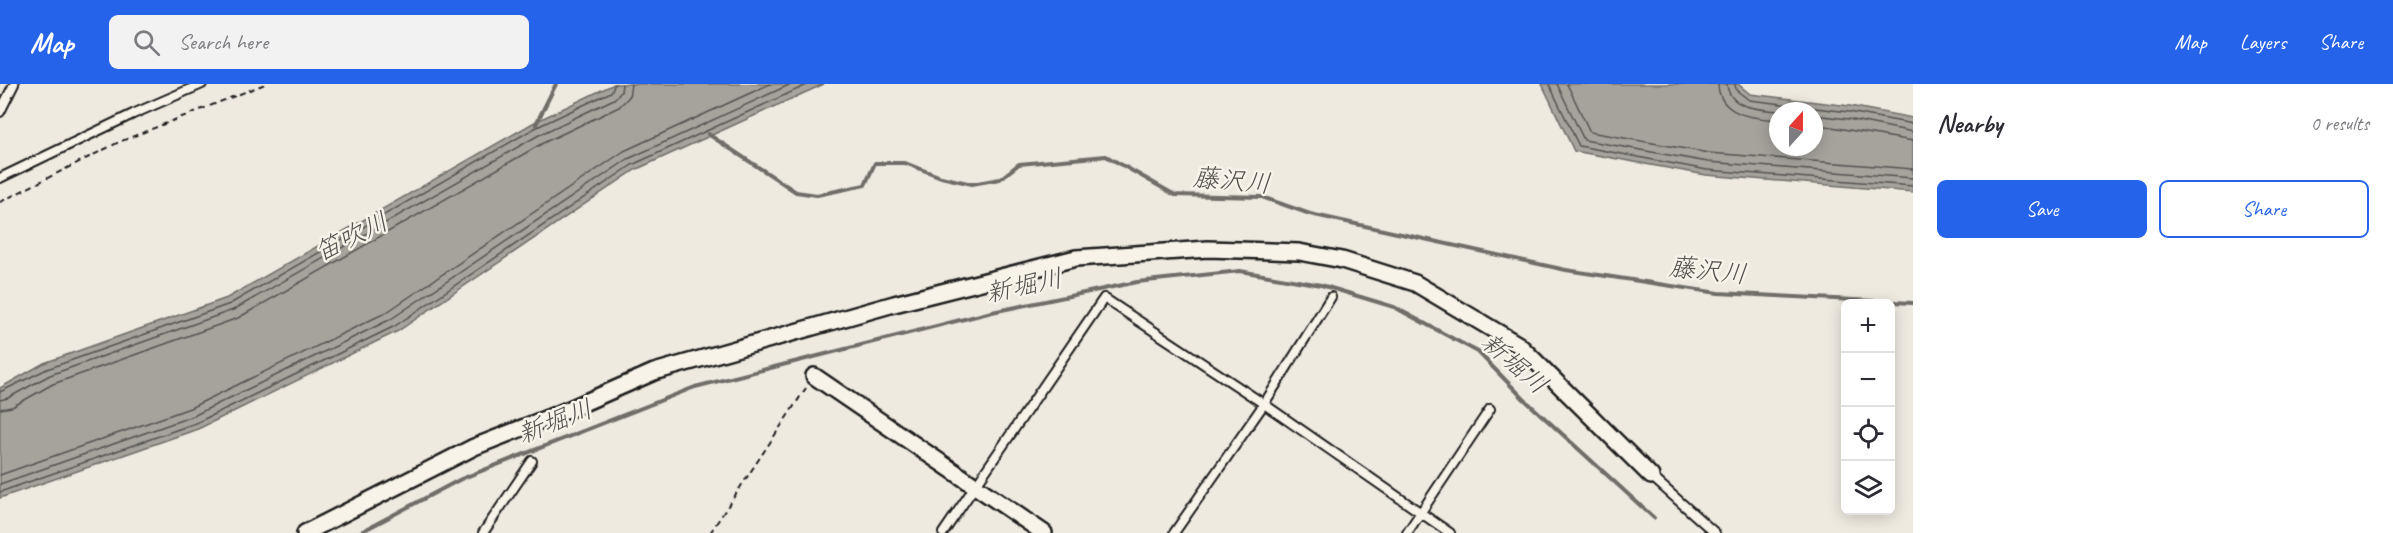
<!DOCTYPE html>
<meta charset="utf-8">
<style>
body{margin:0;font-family:Caveat,"Klee One",sans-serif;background:#f2f2f3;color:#2b2b33}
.controls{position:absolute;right:18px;bottom:18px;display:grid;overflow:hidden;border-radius:9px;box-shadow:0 3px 15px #0003}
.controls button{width:54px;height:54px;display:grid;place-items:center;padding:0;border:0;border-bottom:2px solid #e1e1e2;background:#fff;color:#2b2b33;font:30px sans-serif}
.compass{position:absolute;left:1769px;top:18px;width:54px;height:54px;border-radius:50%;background:#fff;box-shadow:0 3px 15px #0003;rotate:21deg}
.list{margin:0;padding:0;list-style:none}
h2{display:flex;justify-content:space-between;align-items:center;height:78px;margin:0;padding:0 24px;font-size:26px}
h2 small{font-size:20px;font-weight:400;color:#7c7c81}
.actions{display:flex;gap:12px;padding:18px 24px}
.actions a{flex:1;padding:14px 0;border:2px solid #2563eb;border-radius:9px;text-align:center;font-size:21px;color:#2563eb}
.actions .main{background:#2563eb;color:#fff}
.icon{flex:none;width:33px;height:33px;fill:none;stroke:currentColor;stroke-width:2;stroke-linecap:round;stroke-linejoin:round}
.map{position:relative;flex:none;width:1913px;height:449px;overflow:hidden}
header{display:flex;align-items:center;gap:36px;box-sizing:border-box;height:84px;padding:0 30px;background:#2563eb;color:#fff}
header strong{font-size:28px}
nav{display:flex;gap:33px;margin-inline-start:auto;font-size:21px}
.search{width:420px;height:54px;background:#f2f2f3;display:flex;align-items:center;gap:15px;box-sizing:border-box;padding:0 21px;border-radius:9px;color:#7c7c81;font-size:22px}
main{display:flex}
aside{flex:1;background:#fff}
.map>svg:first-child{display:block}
</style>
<header>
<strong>Map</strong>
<div class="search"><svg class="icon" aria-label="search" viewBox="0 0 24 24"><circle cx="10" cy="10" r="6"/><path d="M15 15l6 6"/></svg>Search here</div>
<nav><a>Map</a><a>Layers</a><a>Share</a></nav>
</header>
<main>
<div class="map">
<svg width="1913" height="449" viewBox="0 0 1913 449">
<rect width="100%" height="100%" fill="#eeeae0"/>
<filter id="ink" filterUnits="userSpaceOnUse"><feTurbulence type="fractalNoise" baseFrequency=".0167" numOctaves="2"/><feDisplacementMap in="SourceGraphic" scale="12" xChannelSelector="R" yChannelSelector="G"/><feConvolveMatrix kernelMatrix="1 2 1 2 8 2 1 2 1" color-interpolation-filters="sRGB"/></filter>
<g filter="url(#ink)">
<!-- water -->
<path fill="#a6a39d" stroke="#6f6d69" stroke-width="1.5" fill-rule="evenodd" d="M614,0H824L635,86L398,247L198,345L0,414V304L44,279L227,214L533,39Z
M1542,0H1738L1750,10L1850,22L1913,34V108L1706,91L1574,67ZM1778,27H1814V63H1778Z"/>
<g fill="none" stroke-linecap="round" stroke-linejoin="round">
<!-- shore -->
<path stroke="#535250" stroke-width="1.5" d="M1549,0L1579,62L1707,86L1913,102
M1557,0L1584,56L1708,78L1913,94
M1567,0L1590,48L1709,69L1913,85
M1718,0C1719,32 1754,34 1778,36
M1727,0C1729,25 1759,25 1778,27
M1735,0L1736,6L1749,16L1849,28L1913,40
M1814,31L1848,35L1913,48
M1814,40L1913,57
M0,308L47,285L230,220L535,44L611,8L615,0
M0,316L8,314L50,291L233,226L539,51L614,15L621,8L622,0
M0,325L12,323L53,300L238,234L543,59L619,23L629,13L631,0
M0,391L190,324L387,228L624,67L770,0
M0,400L193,332L391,235L628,75L791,0
M0,408L196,339L395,242L632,81L809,0"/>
<!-- stream -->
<path stroke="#6f6d69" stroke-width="4" d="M536,40L556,0
M708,50L796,108L817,111L865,101L875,79H905L941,93L972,100L1000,95L1019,80L1106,72L1175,111L1262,113L1310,130L1566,186L1718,209L1913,219
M359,449L461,395L695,303L992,228L1137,198L1240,187L1321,201L1394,223L1478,268L1525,316L1654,434"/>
<defs>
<path id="lane" d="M0,28L14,0
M0,94L133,30L202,0
M1651,392L1715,449
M483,449L532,377
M943,449L1104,214L1264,320L1450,449
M1174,449L1264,320L1331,213
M1407,449L1490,325"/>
<path id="street" d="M814,292L1044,449
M305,449L474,363L565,327L654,288L894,220L1076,174L1208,165L1299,168L1342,176L1415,199L1519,261L1651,392"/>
</defs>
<!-- lane casing -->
<use href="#lane" stroke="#1c1c1c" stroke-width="12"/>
<!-- street casing -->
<use href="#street" stroke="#1c1c1c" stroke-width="20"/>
<!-- path -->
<path stroke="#1c1c1c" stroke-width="2" stroke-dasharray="6 4.5" stroke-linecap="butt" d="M0,118L119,58L265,0
M710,449L806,304"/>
<!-- lane -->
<use href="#lane" stroke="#f7f3e8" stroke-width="8"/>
<!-- street -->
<use href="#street" stroke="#f7f3e8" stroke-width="15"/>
</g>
</g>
<g text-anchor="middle" stroke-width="5" stroke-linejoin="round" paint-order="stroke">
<!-- water labels -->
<g font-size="26" font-style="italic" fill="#535250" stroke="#f7f3e8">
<text transform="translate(1232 96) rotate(5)" y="9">藤沢川</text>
<text transform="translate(351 152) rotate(-26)" y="9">笛吹川</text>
<text transform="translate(1708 186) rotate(6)" y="9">藤沢川</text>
<text transform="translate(1024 201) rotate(-12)" y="9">新堀川</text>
<text transform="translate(1515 279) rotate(41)" y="9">新堀川</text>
<text transform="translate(555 337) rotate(-21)" y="9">新堀川</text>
</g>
</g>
</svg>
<div class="controls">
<button>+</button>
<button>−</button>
<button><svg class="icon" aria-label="locate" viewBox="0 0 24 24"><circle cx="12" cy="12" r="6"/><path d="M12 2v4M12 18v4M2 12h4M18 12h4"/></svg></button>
<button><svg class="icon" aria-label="layers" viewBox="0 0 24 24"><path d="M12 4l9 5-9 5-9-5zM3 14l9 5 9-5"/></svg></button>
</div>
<svg class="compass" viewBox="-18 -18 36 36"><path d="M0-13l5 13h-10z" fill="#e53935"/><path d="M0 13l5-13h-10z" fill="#7c7c81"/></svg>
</div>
<aside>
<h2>Nearby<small>0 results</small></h2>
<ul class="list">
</ul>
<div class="actions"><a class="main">Save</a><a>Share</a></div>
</aside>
</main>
